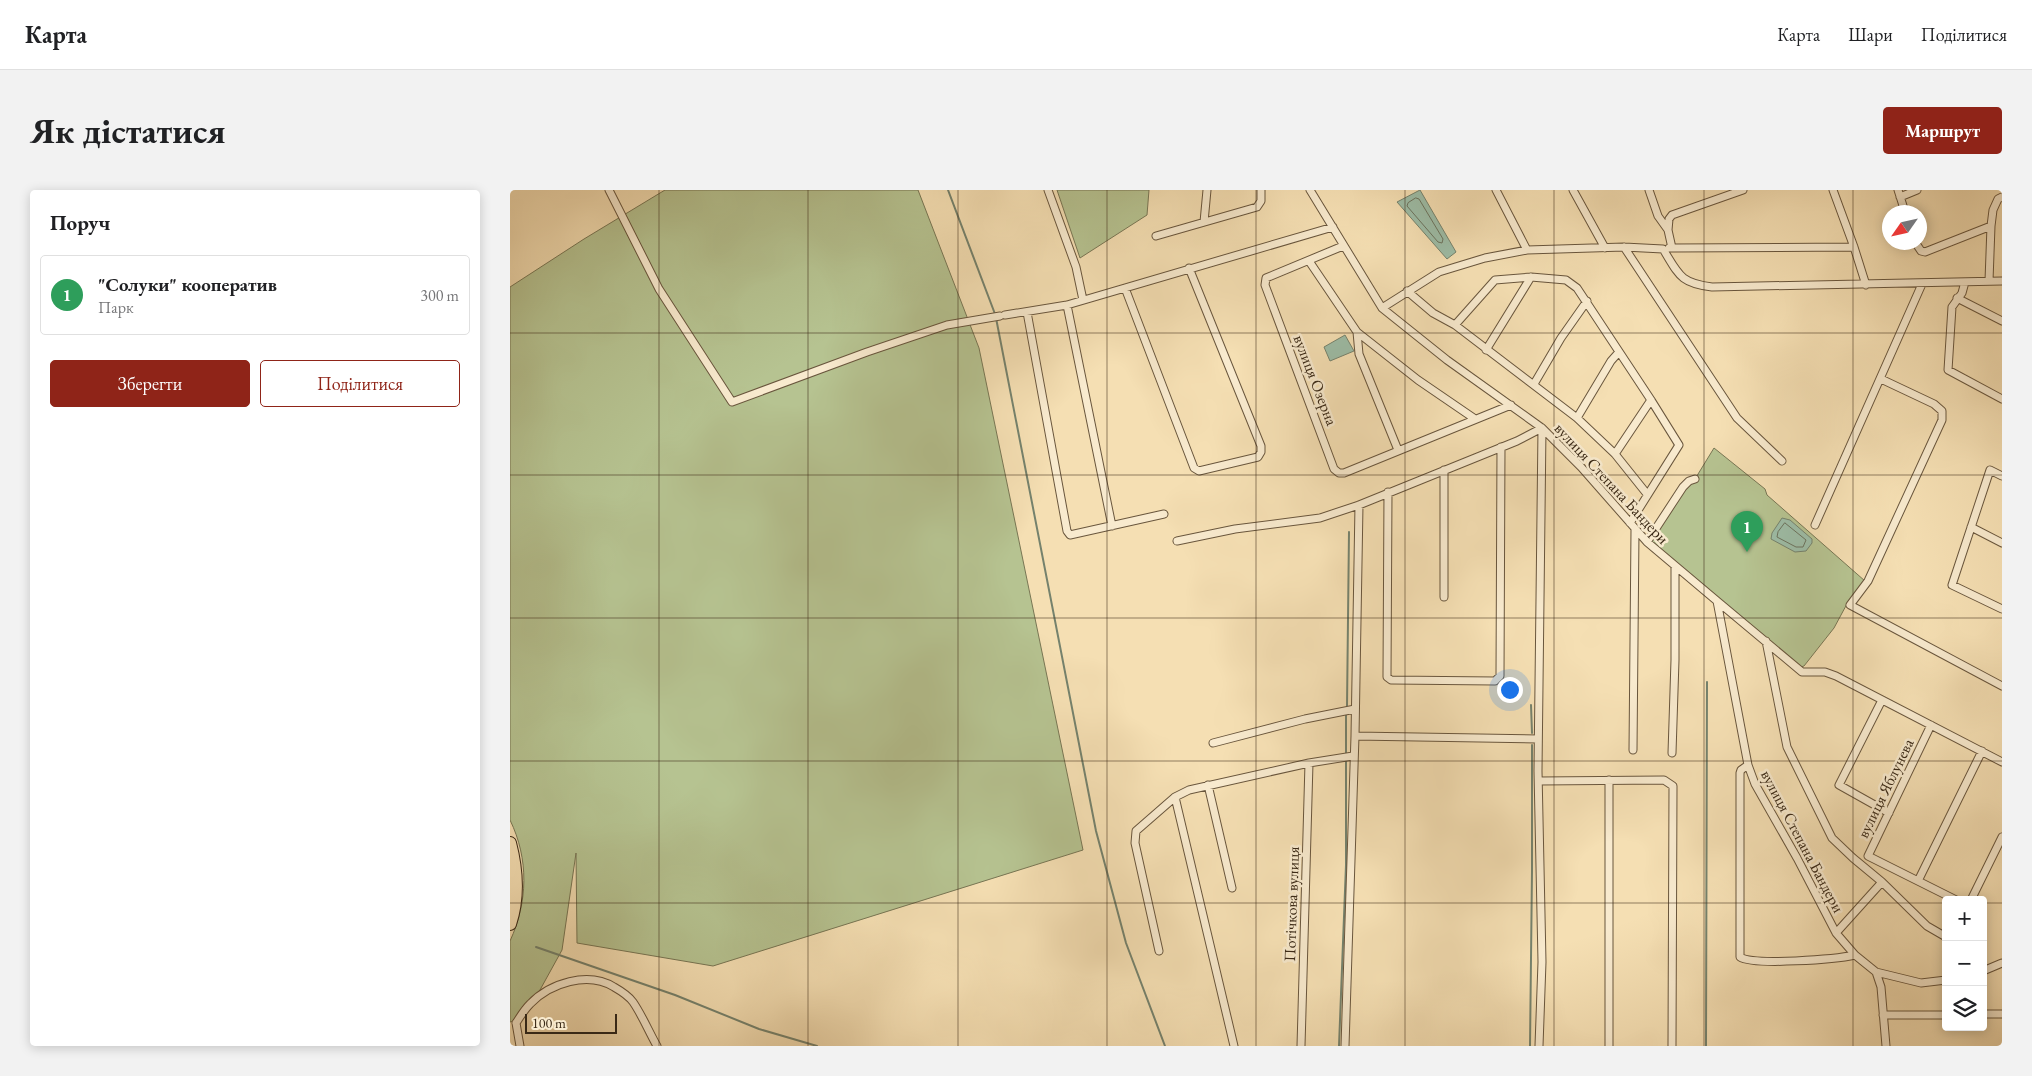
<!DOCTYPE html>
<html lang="uk">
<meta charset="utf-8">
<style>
body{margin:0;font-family:"EB Garamond",serif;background:#f2f2f2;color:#202124}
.controls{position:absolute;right:15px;bottom:15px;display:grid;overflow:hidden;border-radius:5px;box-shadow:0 2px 12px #0003}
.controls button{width:45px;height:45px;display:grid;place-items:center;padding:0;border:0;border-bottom:1px solid #e0e0e0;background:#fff;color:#202124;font:25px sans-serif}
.compass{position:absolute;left:1372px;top:15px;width:45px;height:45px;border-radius:50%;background:#fff;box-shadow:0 2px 12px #0003;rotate:236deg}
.scale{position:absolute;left:15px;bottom:12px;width:92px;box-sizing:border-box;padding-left:5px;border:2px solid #3a2916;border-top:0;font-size:14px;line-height:18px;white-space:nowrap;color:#3a2916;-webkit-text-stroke:4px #f8eace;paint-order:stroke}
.you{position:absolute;left:999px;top:499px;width:18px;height:18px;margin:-12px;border:4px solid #fff;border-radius:50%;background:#1a73e8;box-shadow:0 0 0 8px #1a73e833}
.badge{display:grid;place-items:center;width:32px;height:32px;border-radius:50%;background:#8f2418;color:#fff;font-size:16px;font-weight:700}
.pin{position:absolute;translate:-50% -41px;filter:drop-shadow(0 1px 2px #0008)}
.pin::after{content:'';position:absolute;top:26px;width:18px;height:15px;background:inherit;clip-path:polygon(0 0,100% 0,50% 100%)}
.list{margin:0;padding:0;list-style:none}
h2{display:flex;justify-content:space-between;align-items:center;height:65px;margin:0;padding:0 20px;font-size:21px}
h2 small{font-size:16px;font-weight:400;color:#757577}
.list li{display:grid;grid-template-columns:32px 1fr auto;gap:15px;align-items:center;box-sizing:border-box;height:80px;margin:0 10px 10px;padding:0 10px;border:1px solid #e0e0e0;border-radius:5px}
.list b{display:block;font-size:19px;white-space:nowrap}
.list p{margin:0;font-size:16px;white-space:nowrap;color:#757577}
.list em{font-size:16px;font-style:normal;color:#757577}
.actions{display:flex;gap:10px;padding:15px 20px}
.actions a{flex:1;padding:11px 0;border:1px solid #8f2418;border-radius:5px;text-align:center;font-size:18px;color:#8f2418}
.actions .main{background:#8f2418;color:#fff}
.icon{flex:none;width:28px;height:28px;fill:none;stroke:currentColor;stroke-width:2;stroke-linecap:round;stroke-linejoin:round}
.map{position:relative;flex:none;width:1492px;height:856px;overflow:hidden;border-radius:5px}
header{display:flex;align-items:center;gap:30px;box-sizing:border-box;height:70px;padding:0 25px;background:#fff;border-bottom:1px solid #e0e0e0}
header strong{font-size:24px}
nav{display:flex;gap:28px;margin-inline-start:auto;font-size:18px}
.intro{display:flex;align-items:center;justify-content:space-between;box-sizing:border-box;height:120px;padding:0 30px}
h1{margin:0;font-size:35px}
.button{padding:12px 22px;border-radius:5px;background:#8f2418;color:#fff;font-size:18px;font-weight:700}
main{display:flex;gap:30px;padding:0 30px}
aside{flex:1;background:#fff;border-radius:5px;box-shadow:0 2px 12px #0003}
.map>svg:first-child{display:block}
</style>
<header>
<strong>Карта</strong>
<nav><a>Карта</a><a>Шари</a><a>Поділитися</a></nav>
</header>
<div class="intro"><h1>Як дістатися</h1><a class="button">Маршрут</a></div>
<main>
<aside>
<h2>Поруч<small></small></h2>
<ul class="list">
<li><span class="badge" style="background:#2e9e5b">1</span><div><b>&quot;Солуки&quot; кооператив</b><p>Парк</p></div><em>300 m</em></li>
</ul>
<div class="actions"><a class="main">Зберегти</a><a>Поділитися</a></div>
</aside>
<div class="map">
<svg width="1492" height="856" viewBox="0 0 1492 856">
<rect width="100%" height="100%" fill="#f5dfb3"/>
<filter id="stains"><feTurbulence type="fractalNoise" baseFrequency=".004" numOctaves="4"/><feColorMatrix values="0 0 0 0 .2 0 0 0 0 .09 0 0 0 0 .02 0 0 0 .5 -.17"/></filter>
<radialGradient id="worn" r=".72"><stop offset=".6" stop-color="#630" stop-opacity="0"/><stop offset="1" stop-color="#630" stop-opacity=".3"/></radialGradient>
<!-- green -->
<path fill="#b6c391" stroke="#787654" d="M155,0H408L469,158L573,660L203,776L67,753L66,663L52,760L25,809L4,831L0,832V751C18,712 19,669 0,630V97L74,49Z
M547,0H639L637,25L570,68Z
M1204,258L1255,299L1257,305L1355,391L1338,412L1324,438L1294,476L1291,477L1137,352L1176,295L1185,289Z"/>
<!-- water -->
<path fill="#9dbda7" stroke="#75826d" d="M910,0L946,62L937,69L887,12Z
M835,145L844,161L820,171L814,157Z
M1272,328L1280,330L1302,349V353L1296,361L1285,362L1261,349L1262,343Z"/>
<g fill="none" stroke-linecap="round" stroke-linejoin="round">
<!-- shore -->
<path stroke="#6c735e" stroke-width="1" d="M906,8L909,9L933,49L932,53L928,52L897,16L898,13Z
M1275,333L1296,350L1293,357H1286L1267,347L1268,342Z"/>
<!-- stream -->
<path stroke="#75826d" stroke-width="2" d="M438,0L485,124
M486,128L586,641L616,753L655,856
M1021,515L1022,543
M837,516L839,342
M836,563V525
M26,757L165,805L249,839L307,856
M829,856L836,675V571
M1020,856L1022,681V555
M1196,856L1197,492"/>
<defs>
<path id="street" d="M99,0L149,99L222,212L357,162L437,135L490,126
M538,0L566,77L573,110
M800,0L872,118L937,170L1032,238L1071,277L1137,352L1207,411L1238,575L1245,594L1287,668L1326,743L1345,765L1366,782L1371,797L1376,856
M986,0L1017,60
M1063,0L1095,58
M1139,0L1148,26L1158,40L1162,58H1159
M1323,0L1344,57L1356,95
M1388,0L1395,22
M1390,7L1407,0
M694,32L697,0
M1158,40L1159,29L1162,25L1233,0
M646,46L747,17L751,11V0
M1405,52L1411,61L1415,62L1481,36L1483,20L1488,9L1492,7
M833,56L756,88L755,95L824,279L829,283H834L1001,215
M1114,57L1227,228L1272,271
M1162,58L1344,57
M799,71L847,142L849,164L888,260
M1479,91L1481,36
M1455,92L1452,103L1442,117L1438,180L1492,209
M615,98L684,278L689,281L748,267L751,262V256L679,78
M897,101L923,123L945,135L1067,228L1105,264L1137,304
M1447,108L1492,131
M557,115L602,336
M872,118L929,82L975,68L1017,60L1114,57L1153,59C1169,85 1170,93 1202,97L1492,91
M517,122L557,341L560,345L654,324
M495,125L557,115L823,37
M945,135L985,90L1021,87L1056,90L1067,98L1141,210L1169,255L1120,333
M847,142L908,190L965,229
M976,160L1021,87
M1371,189L1424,214L1432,221V230L1358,391L1340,415L1492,496
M1024,194L1051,148L1077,111
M1067,228L1101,171L1109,162
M1105,264L1141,210
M1492,286L1480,280L1442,395L1492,419
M878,302L877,487L881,490L985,491L990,486L991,257
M1305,335L1412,94
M1461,337L1492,353
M667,351L725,339L810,328L849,315L1007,251L1032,238L1028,581L1032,772L1029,856
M1137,352L1173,297L1179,291L1185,289
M934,407V280
M1207,411L1292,482H1315L1326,486L1492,572
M1256,451L1277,557L1322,648L1343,668L1372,692L1417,736L1436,747
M1372,510L1329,595L1379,623
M1421,535L1358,666L1446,710
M845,546L1028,549
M703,553L795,529L845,519
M1123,560L1125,340
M1162,563L1165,470V378
M1238,575L1231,580L1230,583V767C1244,776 1327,769 1345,765
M1099,590V856
M1029,591L1154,590L1163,596L1162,856
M698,595L722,698
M665,607L724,856
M1408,691L1472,561
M1461,710L1492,647
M1326,743L1372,692
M649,761L625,653L626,641L665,607L679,600L799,573L843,566
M1473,781L1492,773
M1366,782L1411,793L1436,790
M1473,824H1492
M1373,825H1436
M6,833C10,827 14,820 20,814C40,793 78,781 104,797C111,801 118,805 123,812C132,825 139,842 147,856
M6,833L10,856
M791,856L799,573
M835,856L845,546L849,315"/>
<path id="highway" d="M0,653C7,680 9,707 0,734"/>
</defs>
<!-- street casing -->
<use href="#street" stroke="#69563d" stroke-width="9"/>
<!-- highway casing -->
<use href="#highway" stroke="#3a2916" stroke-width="14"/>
<!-- street -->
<use href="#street" stroke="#f8eace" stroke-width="7"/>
<!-- highway -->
<use href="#highway" stroke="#f5dfb3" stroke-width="12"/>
</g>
<!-- grid -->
<path fill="none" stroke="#3a2916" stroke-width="1" stroke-opacity="0.55" d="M149,0V856M298,0V856M448,0V856M597,0V856M746,0V856M895,0V856M1044,0V856M1194,0V856M1343,0V856M0,143H1492M0,285H1492M0,428H1492M0,571H1492M0,713H1436M1473,713H1492"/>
<g text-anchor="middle" stroke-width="5" stroke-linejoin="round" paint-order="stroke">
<!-- street labels -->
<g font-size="16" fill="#3a2916" stroke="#f8eace">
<text transform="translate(806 190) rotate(69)" y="6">вулиця Озерна</text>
<text transform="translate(1102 293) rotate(47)" y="6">вулиця Степана Бандери</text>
<text transform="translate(1375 598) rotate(-64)" y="6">вулиця Яблунева</text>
<text transform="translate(1293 651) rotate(62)" y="6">вулиця Степана Бандери</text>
<text transform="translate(781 714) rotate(-88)" y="6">Потічкова вулиця</text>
</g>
</g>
<rect width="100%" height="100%" filter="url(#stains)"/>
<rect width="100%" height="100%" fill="url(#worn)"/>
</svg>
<div class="controls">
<button>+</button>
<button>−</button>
<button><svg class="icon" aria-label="layers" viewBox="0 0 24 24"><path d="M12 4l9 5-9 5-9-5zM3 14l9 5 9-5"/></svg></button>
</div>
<svg class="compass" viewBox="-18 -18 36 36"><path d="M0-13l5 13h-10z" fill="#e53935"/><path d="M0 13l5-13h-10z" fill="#757577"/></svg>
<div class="scale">100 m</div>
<div class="you"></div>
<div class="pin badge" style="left:1237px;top:362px;background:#2e9e5b">1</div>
</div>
</main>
